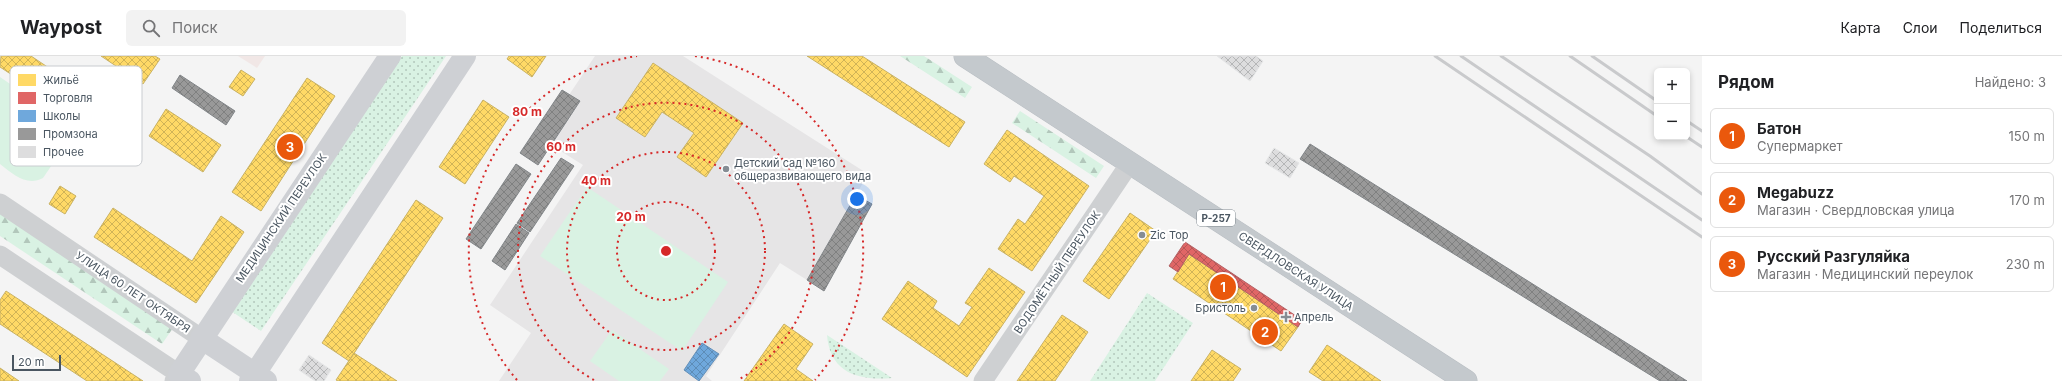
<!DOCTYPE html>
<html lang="ru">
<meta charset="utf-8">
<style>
body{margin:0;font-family:Inter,sans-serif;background:#f2f2f2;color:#202124}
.controls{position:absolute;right:12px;top:12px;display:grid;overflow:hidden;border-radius:6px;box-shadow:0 2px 6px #0003}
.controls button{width:36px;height:36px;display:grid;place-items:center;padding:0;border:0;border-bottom:1px solid #e0e0e0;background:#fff;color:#202124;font:20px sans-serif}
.scale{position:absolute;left:12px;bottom:10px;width:49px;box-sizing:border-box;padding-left:4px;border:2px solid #4a5661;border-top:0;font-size:11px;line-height:14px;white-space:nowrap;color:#4a5661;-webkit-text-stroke:3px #fff;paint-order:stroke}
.you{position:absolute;left:857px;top:143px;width:14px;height:14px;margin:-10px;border:3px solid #fff;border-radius:50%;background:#1a73e8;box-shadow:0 0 0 6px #1a73e833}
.badge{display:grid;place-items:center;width:26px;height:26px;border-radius:50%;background:#ea580c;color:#fff;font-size:13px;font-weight:700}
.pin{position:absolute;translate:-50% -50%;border:2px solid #fff;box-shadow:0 1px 4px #0006}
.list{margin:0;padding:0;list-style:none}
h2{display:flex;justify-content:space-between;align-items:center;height:52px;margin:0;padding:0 16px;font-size:17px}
h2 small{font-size:13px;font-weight:400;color:#757577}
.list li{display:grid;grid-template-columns:26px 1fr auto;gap:12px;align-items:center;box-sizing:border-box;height:56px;margin:0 8px 8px;padding:0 8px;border:1px solid #e0e0e0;border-radius:6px}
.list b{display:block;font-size:15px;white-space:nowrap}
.list p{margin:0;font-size:13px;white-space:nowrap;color:#757577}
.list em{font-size:13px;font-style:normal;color:#757577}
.icon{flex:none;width:22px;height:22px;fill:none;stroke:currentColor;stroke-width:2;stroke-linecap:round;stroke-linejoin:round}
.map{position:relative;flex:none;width:1702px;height:325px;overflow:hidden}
header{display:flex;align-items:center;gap:24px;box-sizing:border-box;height:56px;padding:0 20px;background:#fff;border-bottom:1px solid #e0e0e0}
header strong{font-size:19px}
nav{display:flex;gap:22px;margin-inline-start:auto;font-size:14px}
.search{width:280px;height:36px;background:#f2f2f2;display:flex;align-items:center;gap:10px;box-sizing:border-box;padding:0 14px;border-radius:6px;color:#757577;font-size:15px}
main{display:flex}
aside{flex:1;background:#fff}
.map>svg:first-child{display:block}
</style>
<header>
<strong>Waypost</strong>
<div class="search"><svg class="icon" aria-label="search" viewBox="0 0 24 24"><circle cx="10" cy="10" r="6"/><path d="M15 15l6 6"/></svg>Поиск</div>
<nav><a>Карта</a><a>Слои</a><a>Поделиться</a></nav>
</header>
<main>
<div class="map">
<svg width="1702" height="325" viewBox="0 0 1702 325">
<defs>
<pattern id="grass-dots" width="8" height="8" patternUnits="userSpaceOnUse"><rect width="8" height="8" fill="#d9f2e3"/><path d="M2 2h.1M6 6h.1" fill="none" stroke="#b2c7bb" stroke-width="1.8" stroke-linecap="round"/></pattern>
<pattern id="forest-firs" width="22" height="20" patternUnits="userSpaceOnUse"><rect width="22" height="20" fill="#d9f2e3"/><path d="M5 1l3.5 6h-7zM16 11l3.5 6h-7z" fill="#b2c7bb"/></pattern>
<pattern id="homes-cross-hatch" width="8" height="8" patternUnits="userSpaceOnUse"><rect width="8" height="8" fill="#ffd966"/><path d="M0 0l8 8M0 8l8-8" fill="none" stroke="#d0b357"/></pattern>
<pattern id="shops-cross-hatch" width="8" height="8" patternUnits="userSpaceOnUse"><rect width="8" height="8" fill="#e06666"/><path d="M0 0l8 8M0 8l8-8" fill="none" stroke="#b85757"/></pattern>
<pattern id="schools-cross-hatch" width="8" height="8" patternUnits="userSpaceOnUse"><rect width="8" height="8" fill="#6fa8dc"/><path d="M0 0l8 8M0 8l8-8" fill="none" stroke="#5d8cb6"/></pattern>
<pattern id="industry-cross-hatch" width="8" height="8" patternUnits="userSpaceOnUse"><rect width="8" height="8" fill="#999"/><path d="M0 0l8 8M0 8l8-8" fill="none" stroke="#7f8080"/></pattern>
<pattern id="building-cross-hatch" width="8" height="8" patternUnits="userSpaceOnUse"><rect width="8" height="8" fill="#ddddde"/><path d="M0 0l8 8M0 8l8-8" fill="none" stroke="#b5b6b7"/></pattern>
</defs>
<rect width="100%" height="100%" fill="#f4f4f4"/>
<!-- education -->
<path fill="#e6e5e6" d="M595,0H683L868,118L807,224L780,207L706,320L712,325H499L531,277L490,249L583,109L551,89L569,39Z"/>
<!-- medical -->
<path fill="#f1e7e6" d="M238,0H265L257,12Z"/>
<!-- grass -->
<path fill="url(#grass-dots)" d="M402,0H446L261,275L231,255Z
M1147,237L1193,267L1155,325H1090Z
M827,279L892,322C857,325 830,316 827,279Z"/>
<!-- forest -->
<path fill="url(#forest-firs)" d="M900,0H924L972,31L965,42Z
M1020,55L1104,110L1096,122L1012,67Z
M0,156L173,272L162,288L0,180Z"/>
<!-- garden -->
<path fill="#d9f2e3" d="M0,21L67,67L69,84L43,122C27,131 13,118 0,108Z
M587,131L728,226L682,295L540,200Z
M612,274L669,313L660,325H619L590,305Z"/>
<!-- homes -->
<path fill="url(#homes-cross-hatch)" stroke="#c9b264" d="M1,0H31L58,18L44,40L0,11Z
M101,0H155L160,3L143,28Z
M509,0H546L532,21L507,3Z
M807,0H862L965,66L949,91Z
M653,7L743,67L706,121L677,101L694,77L662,56L645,81L616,62Z
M241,14L255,23L243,40L229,31Z
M307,22L335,40L261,155L232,136Z
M483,44L509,61L465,128L439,111Z
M166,53L221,89L203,116L149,80Z
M1007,74L1089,130L1032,215L998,193L1018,163L1025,168L1044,140L1014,120L1010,126L984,108Z
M60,130L76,140L65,158L49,148Z
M416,144L443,162L349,305L322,287Z
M113,152L192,205L221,160L244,176L196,247L94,181Z
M1130,157L1156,175L1109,243L1083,225Z
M1189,198L1298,271L1281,295L1173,223Z
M989,212L1025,236L967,321L882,263L908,225L937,245L933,252L959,270L972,251L965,247Z
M6,235L143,325H87L0,268V244Z
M1062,259L1088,276L1055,325H1017Z
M784,268L813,288L796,313L813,325H744Z
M1327,289L1381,325H1323L1309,316Z
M1212,294L1241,313L1233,325H1191Z
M354,297L397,325H338L336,324Z
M0,312L19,325H0Z"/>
<!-- shops -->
<path fill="url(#shops-cross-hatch)" stroke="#b36164" d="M1185,186L1302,264L1298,271L1189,198L1178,216L1169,210Z"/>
<!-- schools -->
<path fill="url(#schools-cross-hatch)" stroke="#648fb7" d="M702,287L719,298L699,325L684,314Z"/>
<!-- industry -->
<path fill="url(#industry-cross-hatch)" stroke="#818588" d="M180,19L235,55L226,69L172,32Z
M562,34L580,45L538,109L520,97Z
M1310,88L1687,325H1660L1300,103Z
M561,102L574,110L530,176L517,167Z
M516,108L531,118L481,193L466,183Z
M856,139L872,148L824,235L807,224Z
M516,168L529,177L505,214L492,205Z"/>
<!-- building -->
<path fill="url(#building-cross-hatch)" stroke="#e5e6e7" d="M1217,0H1256L1263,5L1250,25Z
M1274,92L1299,107L1290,122L1265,107Z
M309,299L331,314L324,325H315L299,314Z"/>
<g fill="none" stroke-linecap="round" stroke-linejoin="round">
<defs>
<path id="trunk" d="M965,0L1466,325"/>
</defs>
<!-- trunk casing -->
<use href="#trunk" stroke="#b9bec3" stroke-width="23"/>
<!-- minor -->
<path stroke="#ced0d2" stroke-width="19" d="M0,147L201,282
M0,199L179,318L174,325
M983,325L1130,107"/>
<!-- secondary -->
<path stroke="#ced0d4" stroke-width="22" d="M201,282L266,325
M190,325L179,318L390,0
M250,325L465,0"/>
<!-- trunk -->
<use href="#trunk" stroke="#c4c9cd" stroke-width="22"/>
<!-- rail -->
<path stroke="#c9cacc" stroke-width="3" d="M1435,0L1702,181
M1461,0L1702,164
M1501,0L1650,100L1702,138
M1570,0L1657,60
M1592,0L1657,45
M1687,65L1702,75
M1687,81L1702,91"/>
</g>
<!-- distance rings -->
<g fill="none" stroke="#d62828" stroke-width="2" stroke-dasharray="2 4">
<circle cx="666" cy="195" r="49"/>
<circle cx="666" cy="195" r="99"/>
<path d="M594 324A148 148 0 1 1 738 324"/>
<path d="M517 324A197 197 0 0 1 637 0M695 0A197 197 0 0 1 815 324"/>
</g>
<!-- markers -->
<g fill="#868d94" stroke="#fff" stroke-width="1.5">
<circle cx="726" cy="113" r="4"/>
<circle cx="1142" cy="179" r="4"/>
<circle cx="1254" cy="252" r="4"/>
<path d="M1284 255h4v4h4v4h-4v4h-4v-4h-4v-4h4z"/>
</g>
<g text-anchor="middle" stroke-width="4" stroke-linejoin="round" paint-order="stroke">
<!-- shield labels -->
<rect fill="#fff" stroke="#808990" stroke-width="1" x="1197" y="154" width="38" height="16" rx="3"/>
<g font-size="10" font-weight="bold" fill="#4a5661">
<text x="1216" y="166">Р-257</text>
</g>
<!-- poi labels -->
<g font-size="11" fill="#4a5661" stroke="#fff" text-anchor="start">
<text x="734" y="111">Детский сад №160<tspan x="734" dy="13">общеразвивающего вида</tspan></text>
<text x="1150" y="183">Zic Top</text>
<text x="1246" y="256" text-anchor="end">Бристоль</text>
<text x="1294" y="265">Апрель</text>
</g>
<!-- street labels -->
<g font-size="11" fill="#4a5661" stroke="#fff">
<text transform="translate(281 162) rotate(-56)" y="4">МЕДИЦИНСКИЙ ПЕРЕУЛОК</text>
<text transform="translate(1296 215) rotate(33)" y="4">СВЕРДЛОВСКАЯ УЛИЦА</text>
<text transform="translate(1057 216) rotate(-56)" y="4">ВОДОМЁТНЫЙ ПЕРЕУЛОК</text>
<text transform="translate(133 236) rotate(34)" y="4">УЛИЦА 60 ЛЕТ ОКТЯБРЯ</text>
</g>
</g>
<!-- legend -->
<rect x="10" y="10" width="132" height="100" rx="6" fill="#fff" stroke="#c9ccd0" stroke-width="1"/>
<rect x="18" y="18" width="18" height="12" fill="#ffd966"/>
<rect x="18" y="36" width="18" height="12" fill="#e06666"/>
<rect x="18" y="54" width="18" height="12" fill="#6fa8dc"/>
<rect x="18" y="72" width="18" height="12" fill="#999"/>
<rect x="18" y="90" width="18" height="12" fill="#ddddde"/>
<g font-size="11" fill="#4a5661">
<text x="43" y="28">Жильё</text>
<text x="43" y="46">Торговля</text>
<text x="43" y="64">Школы</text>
<text x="43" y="82">Промзона</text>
<text x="43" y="100">Прочее</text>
</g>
<circle cx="666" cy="195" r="6" fill="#d62828" stroke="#fff" stroke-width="2"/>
<g font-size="12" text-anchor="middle" font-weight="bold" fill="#d62828" stroke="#fff" stroke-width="4" stroke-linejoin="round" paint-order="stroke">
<text x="527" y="60">80 m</text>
<text x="561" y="95">60 m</text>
<text x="596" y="129">40 m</text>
<text x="631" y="165">20 m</text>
</g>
</svg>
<div class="controls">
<button>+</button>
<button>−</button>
</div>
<div class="scale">20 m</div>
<div class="you"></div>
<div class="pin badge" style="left:1223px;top:231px">1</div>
<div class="pin badge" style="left:1265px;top:276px">2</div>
<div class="pin badge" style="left:290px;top:91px">3</div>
</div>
<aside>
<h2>Рядом<small>Найдено: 3</small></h2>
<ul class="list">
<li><span class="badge">1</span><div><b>Батон</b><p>Супермаркет</p></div><em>150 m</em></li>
<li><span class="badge">2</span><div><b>Megabuzz</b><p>Магазин · Свердловская улица</p></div><em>170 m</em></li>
<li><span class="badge">3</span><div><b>Русский Разгуляйка</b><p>Магазин · Медицинский переулок</p></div><em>230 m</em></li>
</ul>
</aside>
</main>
